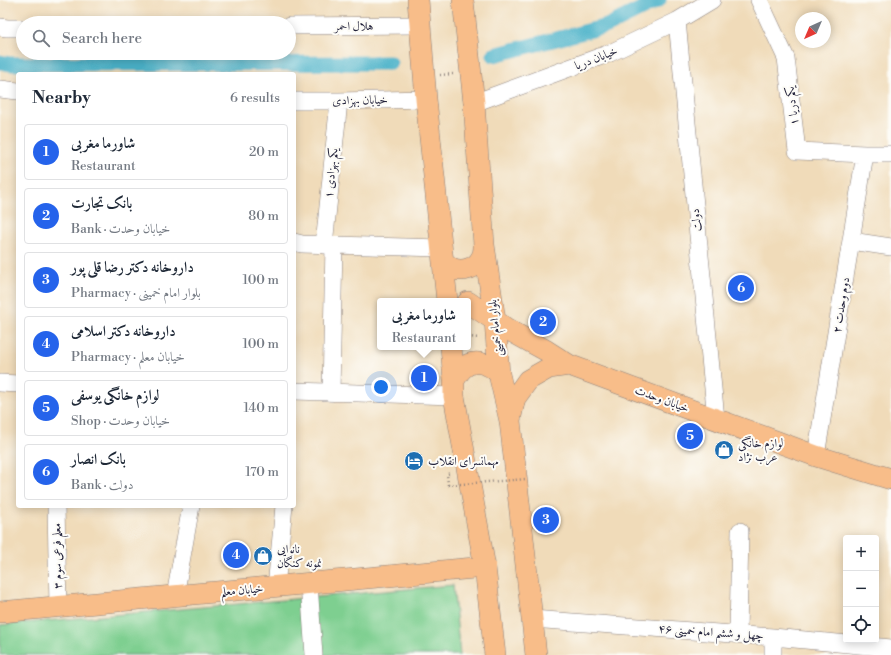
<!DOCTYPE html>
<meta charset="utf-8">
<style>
body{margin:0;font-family:"Libre Bodoni",Amiri,serif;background:#f2f2f3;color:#1f2937}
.controls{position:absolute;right:12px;bottom:12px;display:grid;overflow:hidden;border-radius:4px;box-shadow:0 2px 10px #0003}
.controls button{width:36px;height:36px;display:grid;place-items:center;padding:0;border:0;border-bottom:1px solid #e0e1e3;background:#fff;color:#1f2937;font:20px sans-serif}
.compass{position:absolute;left:795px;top:12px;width:36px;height:36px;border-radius:50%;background:#fff;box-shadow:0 2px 10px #0003;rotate:224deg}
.you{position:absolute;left:381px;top:387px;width:14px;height:14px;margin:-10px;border:3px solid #fff;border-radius:50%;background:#1a73e8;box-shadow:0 0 0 6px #1a73e833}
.badge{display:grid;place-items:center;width:26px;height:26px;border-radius:50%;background:#2563eb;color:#fff;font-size:13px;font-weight:700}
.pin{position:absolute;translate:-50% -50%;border:2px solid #fff;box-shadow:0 1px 4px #0006}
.popup{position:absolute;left:377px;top:298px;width:94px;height:52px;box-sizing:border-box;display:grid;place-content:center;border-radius:4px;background:#fff;filter:drop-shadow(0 1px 3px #0005);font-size:13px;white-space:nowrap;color:#747a83}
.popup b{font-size:15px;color:#1f2937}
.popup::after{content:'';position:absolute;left:50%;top:100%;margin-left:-8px;border:8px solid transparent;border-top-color:#fff}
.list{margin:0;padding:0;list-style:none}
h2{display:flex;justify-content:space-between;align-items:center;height:52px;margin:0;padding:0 16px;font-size:17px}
h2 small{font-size:13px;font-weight:400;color:#747a83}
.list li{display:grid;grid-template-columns:26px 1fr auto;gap:12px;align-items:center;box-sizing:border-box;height:56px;margin:0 8px 8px;padding:0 8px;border:1px solid #e0e1e3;border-radius:4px}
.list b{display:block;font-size:15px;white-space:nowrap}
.list p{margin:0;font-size:13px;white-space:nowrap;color:#747a83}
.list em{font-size:13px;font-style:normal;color:#747a83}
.icon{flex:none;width:22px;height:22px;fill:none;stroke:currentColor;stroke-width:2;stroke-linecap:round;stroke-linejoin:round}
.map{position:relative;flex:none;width:891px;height:655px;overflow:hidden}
.search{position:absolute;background:#fff;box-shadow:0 2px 10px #0003;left:16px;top:16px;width:280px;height:44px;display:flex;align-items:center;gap:10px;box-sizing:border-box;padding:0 14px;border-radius:22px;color:#747a83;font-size:15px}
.panel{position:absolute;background:#fff;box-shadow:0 2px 10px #0003;left:16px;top:72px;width:280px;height:436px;border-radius:4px}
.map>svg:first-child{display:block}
</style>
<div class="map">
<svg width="891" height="655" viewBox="0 0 891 655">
<rect width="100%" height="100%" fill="#fdfcf7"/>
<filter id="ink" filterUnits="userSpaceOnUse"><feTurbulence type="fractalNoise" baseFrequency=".025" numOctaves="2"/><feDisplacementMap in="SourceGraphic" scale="8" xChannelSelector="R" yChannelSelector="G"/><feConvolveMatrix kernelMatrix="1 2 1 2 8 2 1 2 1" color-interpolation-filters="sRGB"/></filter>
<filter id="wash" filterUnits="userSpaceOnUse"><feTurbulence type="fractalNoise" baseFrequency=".012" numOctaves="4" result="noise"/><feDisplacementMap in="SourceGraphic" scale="16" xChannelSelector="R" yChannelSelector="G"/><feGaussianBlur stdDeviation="0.9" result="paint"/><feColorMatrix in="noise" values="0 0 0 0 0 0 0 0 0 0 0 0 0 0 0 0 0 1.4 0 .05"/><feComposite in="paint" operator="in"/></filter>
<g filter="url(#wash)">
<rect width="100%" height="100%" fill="#f0dbb9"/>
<!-- green -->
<path fill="#7ecf90" stroke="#507866" d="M453,585L460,655H0V625Z"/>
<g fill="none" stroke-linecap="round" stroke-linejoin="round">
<!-- canal -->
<path stroke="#4bb2c9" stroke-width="15" d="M494,55L607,26L659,0
M0,62L10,64L390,63"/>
</g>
</g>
<g filter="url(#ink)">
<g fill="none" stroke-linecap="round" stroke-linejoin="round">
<defs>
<path id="minor" d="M759,0L786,58L797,151L865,154H891
M677,21L716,419
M289,26L419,25
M0,27L7,28H23
M0,89L18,91
M294,101H339L426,99
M474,103L610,53L677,21L712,0
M851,241L891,247
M294,242L302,244L334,245L441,248
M324,245L339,101
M0,383L18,384
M294,391L454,396
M331,393L334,245
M816,456L865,154
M56,506L58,607
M309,584L314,655
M276,587L284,506
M175,596L191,506
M532,619L773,637L891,648
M738,634L740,531
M773,637V655"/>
<path id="major" d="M418,0L426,99L447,301
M463,0L474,103L484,245L495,320L499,374L510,421L536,655
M443,260C445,263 447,265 450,267C462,274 479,268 483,254C484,251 484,248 484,245
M468,302L507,329L547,351L569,365L816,456L891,479
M451,347L454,380V396L485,567L495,655
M454,380C457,376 459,372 462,369C473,358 490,363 499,374
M510,420L515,398L528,380L549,368L569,365
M0,612L485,567"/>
</defs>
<!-- minor casing -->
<use href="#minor" stroke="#897e7a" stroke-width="18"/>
<!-- major casing -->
<use href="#major" stroke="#897e7a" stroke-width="22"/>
<!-- path -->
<path stroke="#897e7a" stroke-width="2.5" stroke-dasharray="1 3" stroke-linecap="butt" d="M440,75L453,74
M468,337L479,338
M448,485L447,474L451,473"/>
<!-- minor -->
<use href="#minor" stroke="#fff" stroke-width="17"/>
<!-- major -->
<use href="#major" stroke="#f8bd89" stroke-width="21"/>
<!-- path-bridge -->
<path stroke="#897e7a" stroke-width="2.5" stroke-dasharray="1 3" stroke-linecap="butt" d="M448,485L526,479"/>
</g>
</g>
<!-- icons -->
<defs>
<symbol id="shop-disc" viewBox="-11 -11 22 22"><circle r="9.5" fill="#1f6fb2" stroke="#fdfcf7"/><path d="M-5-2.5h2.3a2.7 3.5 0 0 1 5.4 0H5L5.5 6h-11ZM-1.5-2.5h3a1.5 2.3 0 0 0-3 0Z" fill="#fff"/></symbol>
<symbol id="hotel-disc" viewBox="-11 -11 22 22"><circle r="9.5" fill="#1f6fb2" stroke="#fdfcf7"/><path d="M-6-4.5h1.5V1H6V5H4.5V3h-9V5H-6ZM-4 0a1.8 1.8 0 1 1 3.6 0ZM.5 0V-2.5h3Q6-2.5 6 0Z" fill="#fff"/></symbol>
</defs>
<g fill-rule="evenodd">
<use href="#shop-disc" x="713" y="439" width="22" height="22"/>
<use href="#hotel-disc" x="403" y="450" width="22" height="22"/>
<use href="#shop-disc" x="252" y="545" width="22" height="22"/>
</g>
<g text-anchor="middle" stroke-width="4" stroke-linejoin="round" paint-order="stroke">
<!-- street labels -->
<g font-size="12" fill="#22223b" stroke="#fdfcf7">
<text x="354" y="30">هلال احمر</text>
<text transform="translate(596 58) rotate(-21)" y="4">خیابان دریا</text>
<text transform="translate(360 100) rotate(-1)" y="4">خیابان بهزادی</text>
<text transform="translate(792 106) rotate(-97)" y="4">یکم دریا ۱</text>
<text transform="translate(331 173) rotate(-84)" y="4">یکم بهزادی ۱</text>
<text transform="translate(696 220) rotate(-96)" y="4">دولت</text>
<text transform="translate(841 305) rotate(-81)" y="4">دوم وحدت ۲</text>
<text transform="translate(495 328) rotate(-96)" y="4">بلوار امام خمینی</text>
<text transform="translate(662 399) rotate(20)" y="4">خیابان وحدت</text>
<text transform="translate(57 556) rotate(-91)" y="4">معلم فرعی سوم ۳</text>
<text transform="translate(242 590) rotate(-5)" y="4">خیابان معلم</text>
<text transform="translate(711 632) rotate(4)" y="4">چهل و ششم امام خمینی ۴۶</text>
</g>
<!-- poi labels -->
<g font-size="12" fill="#22223b" stroke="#fdfcf7" text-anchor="start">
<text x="738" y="447">لوازم خانگی<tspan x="738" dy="14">عرب نژاد</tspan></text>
<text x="428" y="465">مهمانسرای انقلاب</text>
<text x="277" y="553">نانوایی<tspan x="277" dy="14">نمونه کنگان</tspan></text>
</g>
</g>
</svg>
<div class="controls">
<button>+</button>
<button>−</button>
<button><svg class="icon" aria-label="locate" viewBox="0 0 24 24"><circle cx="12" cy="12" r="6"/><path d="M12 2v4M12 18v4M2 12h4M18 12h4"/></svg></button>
</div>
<svg class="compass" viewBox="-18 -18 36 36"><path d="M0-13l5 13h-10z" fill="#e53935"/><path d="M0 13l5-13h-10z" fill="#747a83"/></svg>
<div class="you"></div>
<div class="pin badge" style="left:424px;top:378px">1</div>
<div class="popup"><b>شاورما مغربی</b>Restaurant</div>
<div class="pin badge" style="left:543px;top:322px">2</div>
<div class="pin badge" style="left:546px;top:520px">3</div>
<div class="pin badge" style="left:236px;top:555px">4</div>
<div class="pin badge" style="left:690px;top:436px">5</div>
<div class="pin badge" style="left:741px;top:288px">6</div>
<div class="search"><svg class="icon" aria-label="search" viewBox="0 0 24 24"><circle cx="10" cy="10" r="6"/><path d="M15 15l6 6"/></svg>Search here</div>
<section class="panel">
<h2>Nearby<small>6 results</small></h2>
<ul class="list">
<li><span class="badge">1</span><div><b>شاورما مغربی</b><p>Restaurant</p></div><em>20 m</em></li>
<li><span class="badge">2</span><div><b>بانک تجارت</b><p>Bank · خیابان وحدت</p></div><em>80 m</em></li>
<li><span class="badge">3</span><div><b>داروخانه دکتر رضا قلی پور</b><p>Pharmacy · بلوار امام خمینی</p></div><em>100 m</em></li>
<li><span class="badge">4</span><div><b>داروخانه دکتر اسلامی</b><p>Pharmacy · خیابان معلم</p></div><em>100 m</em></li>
<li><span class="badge">5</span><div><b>لوازم خانگی یوسفی</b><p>Shop · خیابان وحدت</p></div><em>140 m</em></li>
<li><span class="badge">6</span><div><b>بانک انصار</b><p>Bank · دولت</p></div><em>170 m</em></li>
</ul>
</section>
</div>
